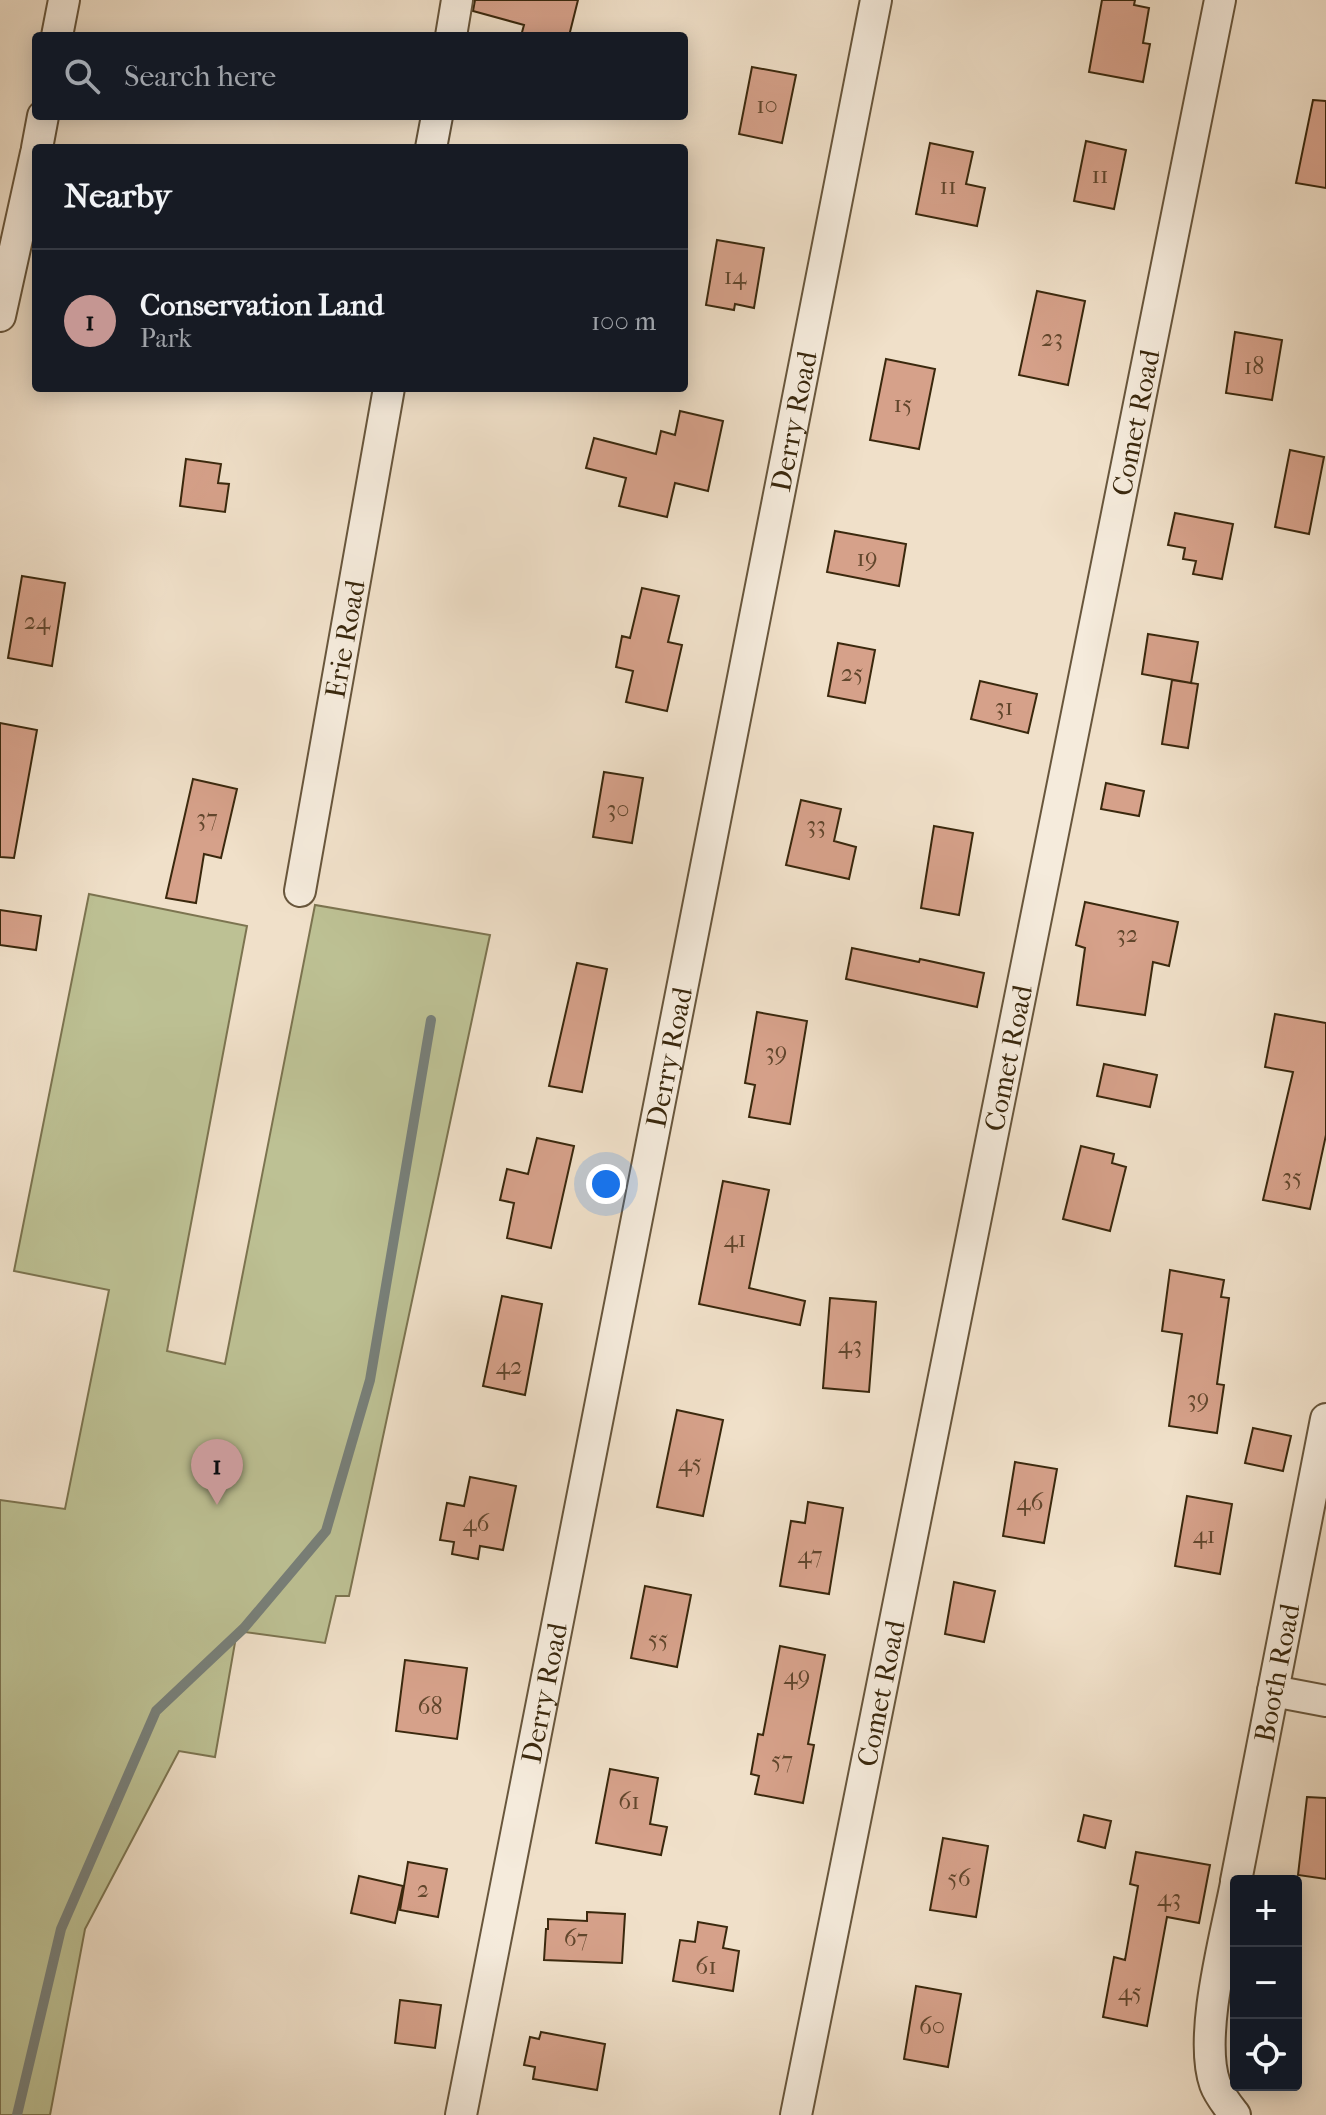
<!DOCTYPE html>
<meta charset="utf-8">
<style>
body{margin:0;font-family:"IM FELL French Canon",serif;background:#20242c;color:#f1f3f6}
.controls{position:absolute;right:24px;bottom:24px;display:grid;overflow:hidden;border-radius:8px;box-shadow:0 4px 20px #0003}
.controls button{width:72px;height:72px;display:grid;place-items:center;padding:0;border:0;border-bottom:2px solid #363941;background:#171b24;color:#f1f3f6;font:40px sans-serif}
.you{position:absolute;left:606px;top:1184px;width:28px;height:28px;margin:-20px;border:6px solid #fff;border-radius:50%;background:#1a73e8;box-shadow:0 0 0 12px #1a73e833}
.badge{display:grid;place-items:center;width:52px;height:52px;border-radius:50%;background:#c59692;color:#111;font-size:26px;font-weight:700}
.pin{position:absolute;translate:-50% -66px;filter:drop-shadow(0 2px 4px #0008)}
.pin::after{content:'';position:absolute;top:42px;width:28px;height:24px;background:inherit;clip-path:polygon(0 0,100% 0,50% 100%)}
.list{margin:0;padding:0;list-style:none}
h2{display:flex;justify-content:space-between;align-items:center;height:104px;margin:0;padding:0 32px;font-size:34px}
h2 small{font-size:26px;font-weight:400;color:#9ea1a6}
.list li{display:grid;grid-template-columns:52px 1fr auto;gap:24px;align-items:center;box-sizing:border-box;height:144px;padding:0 32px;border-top:2px solid #363941}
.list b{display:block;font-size:30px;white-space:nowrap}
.list p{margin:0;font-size:26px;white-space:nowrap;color:#9ea1a6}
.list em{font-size:26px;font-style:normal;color:#9ea1a6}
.icon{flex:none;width:44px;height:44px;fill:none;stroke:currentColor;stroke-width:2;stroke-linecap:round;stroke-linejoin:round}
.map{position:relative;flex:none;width:1326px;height:2115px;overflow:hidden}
.search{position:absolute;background:#171b24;box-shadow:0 4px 20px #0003;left:32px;top:32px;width:656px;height:88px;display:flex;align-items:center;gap:20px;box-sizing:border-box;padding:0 28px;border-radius:8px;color:#9ea1a6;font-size:30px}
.panel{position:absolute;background:#171b24;box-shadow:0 4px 20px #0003;left:32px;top:144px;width:656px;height:248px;border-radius:8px}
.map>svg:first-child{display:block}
</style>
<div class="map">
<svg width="1326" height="2115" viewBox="0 0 1326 2115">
<rect width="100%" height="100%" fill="#f0e0c9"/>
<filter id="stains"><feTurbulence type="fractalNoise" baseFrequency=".0025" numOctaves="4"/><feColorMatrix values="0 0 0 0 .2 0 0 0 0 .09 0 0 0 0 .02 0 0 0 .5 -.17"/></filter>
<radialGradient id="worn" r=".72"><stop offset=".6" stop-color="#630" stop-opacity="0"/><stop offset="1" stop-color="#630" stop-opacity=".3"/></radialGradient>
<!-- green -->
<path fill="#bdc194" stroke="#7c7450" stroke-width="2" d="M89,894L247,926L167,1351L225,1364L315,905L490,935L349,1596H336L325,1643L237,1631L215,1757L179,1751L85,1929L50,2115H0V1500L65,1509L109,1290L14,1271Z"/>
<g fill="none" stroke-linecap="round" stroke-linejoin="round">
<!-- stream -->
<path stroke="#78807a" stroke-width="10" d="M17,2115L61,1929L156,1711L244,1628L326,1531L370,1380L431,1020"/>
</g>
<!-- building -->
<path fill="#d6a18a" stroke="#3a280d" stroke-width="2" d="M475,0H578L569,36H521L524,25L473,11Z
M1102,0H1135L1134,5L1149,8L1143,43L1150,44L1143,82L1089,72Z
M752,67L796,75L782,143L739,134Z
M1313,100L1326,101V188L1296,183Z
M1086,141L1126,150L1114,209L1074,201Z
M930,143L973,152L966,184L985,188L977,226L916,214Z
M717,240L764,248L754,308L735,304L734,310L706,305Z
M1037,291L1085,301L1068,385L1019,375Z
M1235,332L1282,340L1272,400L1226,393Z
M886,359L935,369L919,449L870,440Z
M680,411L723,421L708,491L675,483L667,517L619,506L626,478L586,468L594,438L656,454L661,431L675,435Z
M1290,450L1324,457L1309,534L1275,527Z
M186,459L221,464L218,483L229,484L225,512L180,506Z
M1175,513L1233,524L1222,579L1193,574L1196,561L1183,559L1185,548L1168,545Z
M835,531L906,544L899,586L827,572Z
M22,576L65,583L52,666L8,658Z
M642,588L679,596L668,642L682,645L667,711L626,702L633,671L616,667L622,636L630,638Z
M1148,634L1198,642L1191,683L1142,674Z
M838,643L875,650L865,703L828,696Z
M1172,680L1198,684L1188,748L1162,744Z
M980,681L1037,694L1028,733L971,719Z
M0,723L37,730L14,858L0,857Z
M604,772L643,778L632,843L593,837Z
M193,779L237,789L221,858L204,854L196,903L166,898Z
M1106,783L1144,791L1139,816L1101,809Z
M801,800L841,809L834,841L856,847L849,879L786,865Z
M934,826L973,833L959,915L921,908Z
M1085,902L1178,922L1169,966L1153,962L1145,1015L1077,1005L1085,948L1076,945Z
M0,910L41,916L36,950L0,945Z
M852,948L919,962L920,959L984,973L977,1007L846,979Z
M577,963L607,969L582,1092L549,1086Z
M757,1012L807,1021L790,1124L749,1117L755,1085L745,1083Z
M1275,1014L1326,1023V1135L1310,1209L1263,1200L1293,1072L1265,1067Z
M1104,1064L1157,1075L1150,1107L1097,1096Z
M537,1138L574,1146L551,1248L507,1238L514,1203L500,1200L507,1169L528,1174Z
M1081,1146L1114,1154L1112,1163L1126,1167L1110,1231L1063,1219Z
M723,1181L769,1190L749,1288L805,1301L800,1325L699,1304Z
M1170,1270L1224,1280L1221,1297L1229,1298L1217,1384L1224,1385L1217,1433L1169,1426L1182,1334L1162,1331Z
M502,1296L542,1304L525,1395L483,1386Z
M830,1298L876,1302L869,1392L823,1388Z
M677,1410L723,1420L703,1516L657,1507Z
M1253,1428L1291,1436L1283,1471L1245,1463Z
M1015,1462L1057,1469L1044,1543L1003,1536Z
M470,1477L516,1486L503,1550L480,1546L478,1559L452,1554L454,1542L440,1540L447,1503L464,1506Z
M1187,1496L1232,1504L1220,1574L1175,1566Z
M808,1502L843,1508L829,1594L780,1586L791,1521L805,1523Z
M954,1582L995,1591L984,1642L945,1634Z
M645,1586L691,1595L677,1667L631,1658Z
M780,1646L825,1655L808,1744L814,1745L803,1803L755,1794L759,1776L751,1774L758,1734L763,1735Z
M405,1660L467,1668L457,1739L396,1731Z
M610,1769L658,1778L650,1824L667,1827L661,1855L596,1843Z
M1307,1797L1326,1798V1879L1298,1875Z
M1084,1815L1111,1821L1105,1848L1078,1841Z
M943,1838L988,1846L976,1917L930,1910Z
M1136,1852L1210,1865L1199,1923L1167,1917L1147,2026L1103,2017L1114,1957L1125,1960L1138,1886L1130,1884Z
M408,1862L447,1869L438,1917L400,1910Z
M359,1876L403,1886L395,1923L351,1913Z
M587,1912L625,1914L622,1963L544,1960L546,1929H548V1919L587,1921Z
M698,1922L727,1927L723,1948L739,1951L733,1991L673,1981L680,1940L695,1942Z
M916,1986L961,1994L948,2067L904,2059Z
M400,2000L441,2005L435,2048L395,2043Z
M541,2032L605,2044L597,2090L533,2079L535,2067L524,2065L530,2037L539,2039Z"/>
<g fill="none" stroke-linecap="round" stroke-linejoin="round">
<defs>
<g id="minor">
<path d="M57,36L64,0"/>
<path d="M451,36L457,0"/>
<path d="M37,148L43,116"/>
<path d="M431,148L437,116"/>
<path d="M0,316L36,153"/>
<path id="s1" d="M300,891L389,388"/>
<path d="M1273,1691L1326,1701"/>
<path id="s2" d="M1236,1881L1326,1419"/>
<path id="s3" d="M461,2115L876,0"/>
<path id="s4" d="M796,2115L1220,0"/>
<path d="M1235,2115C1228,2106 1219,2095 1215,2084C1198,2036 1226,1935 1236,1883"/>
</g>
</defs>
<!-- minor casing -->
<use href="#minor" stroke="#68563c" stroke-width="34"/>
<!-- minor -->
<use href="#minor" stroke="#f5ebdc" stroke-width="30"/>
</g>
<g text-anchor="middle" stroke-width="8" stroke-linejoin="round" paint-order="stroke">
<!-- number labels -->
<g font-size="24" fill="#61462c">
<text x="767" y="113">10</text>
<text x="1100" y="183">11</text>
<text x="948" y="194">11</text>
<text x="735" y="284">14</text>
<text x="1052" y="346">23</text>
<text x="1254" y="374">18</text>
<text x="903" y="412">15</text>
<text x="867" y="566">19</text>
<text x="37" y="629">24</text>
<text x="852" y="681">25</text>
<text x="1004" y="715">31</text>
<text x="618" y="817">30</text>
<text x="207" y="826">37</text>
<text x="816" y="833">33</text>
<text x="1127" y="942">32</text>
<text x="776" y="1060">39</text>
<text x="1292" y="1185">35</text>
<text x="735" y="1247">41</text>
<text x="850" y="1353">43</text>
<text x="509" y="1374">42</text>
<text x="1198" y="1407">39</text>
<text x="690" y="1471">45</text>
<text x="1030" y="1510">46</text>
<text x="476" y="1531">46</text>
<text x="1204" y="1543">41</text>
<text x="810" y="1563">47</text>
<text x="658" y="1647">55</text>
<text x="797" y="1684">49</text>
<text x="430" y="1714">68</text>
<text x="782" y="1768">57</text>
<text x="629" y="1809">61</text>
<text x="959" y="1886">56</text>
<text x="423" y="1897">2</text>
<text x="1169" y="1906">43</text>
<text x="576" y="1946">67</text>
<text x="706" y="1974">61</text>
<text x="1130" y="2000">45</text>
<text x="932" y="2034">60</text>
</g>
<!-- street labels -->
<g font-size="28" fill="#3a280d" stroke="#f5ebdc">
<text dy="10" stroke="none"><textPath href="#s3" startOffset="1726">Derry Road</textPath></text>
<text dy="10" stroke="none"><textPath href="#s4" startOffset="1726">Comet Road</textPath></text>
<text dy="10" stroke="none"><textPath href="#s1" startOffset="256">Erie Road</textPath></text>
<text dy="10" stroke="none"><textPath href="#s3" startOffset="1078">Derry Road</textPath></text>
<text dy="10" stroke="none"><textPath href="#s4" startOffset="1078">Comet Road</textPath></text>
<text dy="10" stroke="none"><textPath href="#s2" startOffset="212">Booth Road</textPath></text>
<text dy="10" stroke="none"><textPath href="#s3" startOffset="430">Derry Road</textPath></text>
<text dy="10" stroke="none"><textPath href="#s4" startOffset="430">Comet Road</textPath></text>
</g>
</g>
<rect width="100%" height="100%" filter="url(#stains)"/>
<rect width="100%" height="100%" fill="url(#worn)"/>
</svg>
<div class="controls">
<button>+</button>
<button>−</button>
<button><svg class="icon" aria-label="locate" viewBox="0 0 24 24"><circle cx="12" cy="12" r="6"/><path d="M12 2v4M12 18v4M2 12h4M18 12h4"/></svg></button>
</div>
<div class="you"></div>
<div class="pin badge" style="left:217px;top:1505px">1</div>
<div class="search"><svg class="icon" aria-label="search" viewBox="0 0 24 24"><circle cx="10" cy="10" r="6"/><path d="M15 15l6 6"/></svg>Search here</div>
<section class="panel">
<h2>Nearby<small></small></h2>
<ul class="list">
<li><span class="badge">1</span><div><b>Conservation Land</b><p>Park</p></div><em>100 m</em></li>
</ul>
</section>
</div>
